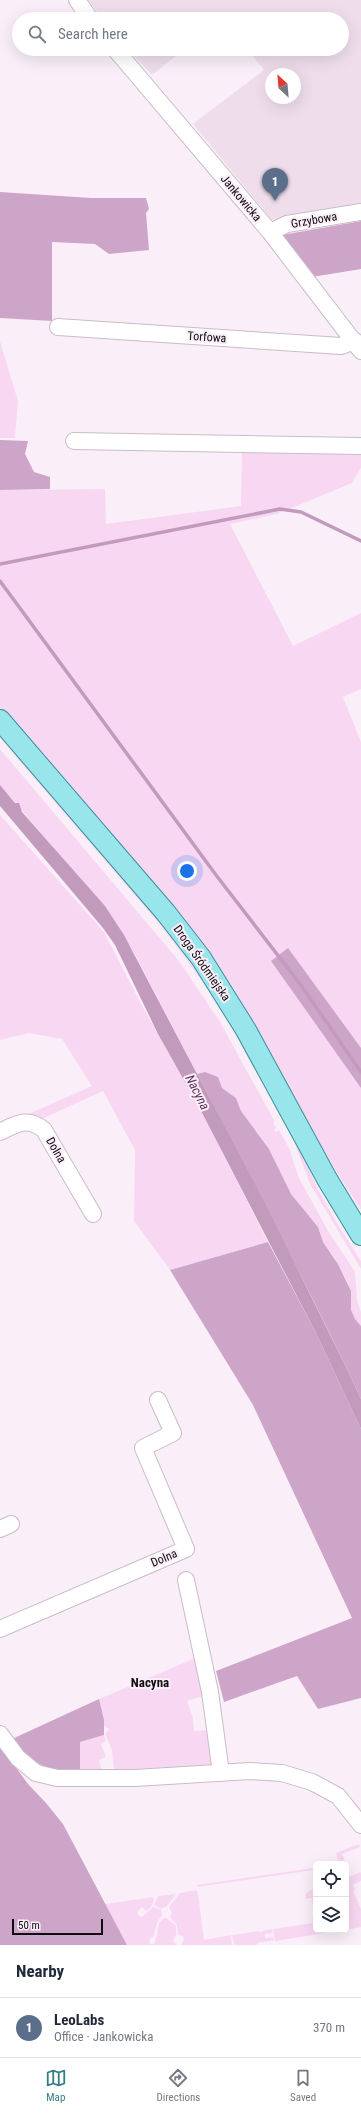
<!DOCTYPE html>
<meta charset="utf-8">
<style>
body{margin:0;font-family:"Roboto Condensed",sans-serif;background:#f2f2f3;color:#1f2937}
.controls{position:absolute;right:12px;bottom:12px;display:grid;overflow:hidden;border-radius:6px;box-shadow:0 4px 16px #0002}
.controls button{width:36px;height:36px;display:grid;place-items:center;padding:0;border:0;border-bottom:1px solid #e0e1e3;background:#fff;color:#1f2937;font:20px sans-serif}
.compass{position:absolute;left:265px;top:68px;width:36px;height:36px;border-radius:50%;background:#fff;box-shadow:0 4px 16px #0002;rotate:334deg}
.scale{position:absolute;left:12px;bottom:10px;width:91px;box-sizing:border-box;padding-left:4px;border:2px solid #100c0f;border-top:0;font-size:11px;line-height:14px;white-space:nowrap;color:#100c0f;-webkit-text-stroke:3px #faeff9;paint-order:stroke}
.you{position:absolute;left:187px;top:871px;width:14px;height:14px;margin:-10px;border:3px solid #fff;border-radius:50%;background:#1a73e8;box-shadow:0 0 0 6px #1a73e833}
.badge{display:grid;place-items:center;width:26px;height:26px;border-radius:50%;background:#367e84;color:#fff;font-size:13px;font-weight:700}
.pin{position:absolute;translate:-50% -33px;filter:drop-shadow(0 1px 2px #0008)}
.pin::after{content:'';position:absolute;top:21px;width:14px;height:12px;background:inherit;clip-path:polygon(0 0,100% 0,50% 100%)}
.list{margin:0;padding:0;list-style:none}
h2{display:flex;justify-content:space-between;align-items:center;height:52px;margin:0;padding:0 16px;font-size:17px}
h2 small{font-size:13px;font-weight:400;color:#747a83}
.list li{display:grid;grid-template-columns:26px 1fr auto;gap:12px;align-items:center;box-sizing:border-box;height:60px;padding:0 16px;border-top:1px solid #e0e1e3}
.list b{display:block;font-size:15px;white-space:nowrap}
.list p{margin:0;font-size:13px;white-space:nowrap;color:#747a83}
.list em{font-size:13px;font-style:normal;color:#747a83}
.icon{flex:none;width:22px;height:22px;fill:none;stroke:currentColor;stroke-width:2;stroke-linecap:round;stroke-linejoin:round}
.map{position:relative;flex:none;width:361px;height:1945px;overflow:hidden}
.search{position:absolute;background:#fff;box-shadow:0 4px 16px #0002;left:12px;right:12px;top:12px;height:44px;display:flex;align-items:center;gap:10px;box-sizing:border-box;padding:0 14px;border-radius:22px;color:#747a83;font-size:15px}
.sheet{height:112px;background:#fff}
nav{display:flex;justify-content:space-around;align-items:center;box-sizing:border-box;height:56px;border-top:1px solid #e0e1e3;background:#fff;font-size:11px;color:#747a83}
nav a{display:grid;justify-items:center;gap:2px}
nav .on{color:#367e84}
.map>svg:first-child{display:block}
</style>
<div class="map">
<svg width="361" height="1945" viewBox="0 0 361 1945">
<rect width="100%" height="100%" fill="#faeff9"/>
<!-- built -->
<path fill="#efddec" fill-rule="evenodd" d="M88,0H361V205L272,220L193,124L264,70L247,49H342V19H103ZM271,74H295V98H271Z
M128,49H185L152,75Z"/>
<!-- green -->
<path fill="#f8d7f3" d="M0,341L18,401L15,438H0Z
M242,448L361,450V468L352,483L277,514L230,524L293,646L361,613V689L343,697L361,742V1210L164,901L0,710V490L105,489L106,524L241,506Z
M0,731L161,918L208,981L304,1155C316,1193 340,1227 361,1261V1269L310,1184L294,1141L230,1025L206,986L162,927L0,738Z
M0,749L179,961L220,1022L275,1122L273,1123L276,1128L274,1129L276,1132L279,1130L289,1148L299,1178L327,1229L355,1272L357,1300L361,1312V1326L355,1319L351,1310L348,1283L335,1258L323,1242L318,1227L291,1194L269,1149L241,1111L236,1098L222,1088L218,1077L200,1073L197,1074L136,956L110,914L0,785Z
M0,815L104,932L140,1002L199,1107L268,1242L170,1270L134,1221L135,1150L103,1091L0,1138L6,1124L92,1086L62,1039L29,1033L0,1040Z
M200,1656L203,1696L187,1701L193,1718L194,1731L207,1730L208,1739L214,1738L216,1765L114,1770L112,1750L105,1734L109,1729L104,1726L99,1699Z
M104,1735L106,1741L101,1744L106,1757L99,1760L102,1772L80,1775V1742Z
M359,1844L360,1847L342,1854L348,1868H346V1864H339L336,1853Z
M313,1868L314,1870L197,1887V1885Z
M361,1872V1881L353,1885L355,1890L353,1891L361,1909V1927L346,1930V1878Z
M314,1888L316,1890V1930H326V1933L275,1941L273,1929L313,1923L312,1919L314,1918L312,1898L306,1899L305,1894Z
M197,1890L199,1901L187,1903L199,1901L204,1940L231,1935L232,1945H181L184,1939L182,1936L178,1935L177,1925L170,1917L172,1913L169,1907L180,1893Z
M176,1894L167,1906L161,1909L154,1905L158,1896Z
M153,1897C155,1903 151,1908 146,1911L142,1907L138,1911V1915L142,1917L153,1907L161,1910L162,1916C155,1922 157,1929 153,1937L150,1938L149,1943L152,1945L155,1943L159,1923L165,1917L176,1926V1935L173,1941L177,1945H127L105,1904Z
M272,1929L273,1933L265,1934V1938L273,1937L274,1940L257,1943V1945H234L232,1935L246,1933L247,1944L246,1933L259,1931L260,1933L262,1931Z"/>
<!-- forest -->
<path fill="#cda5c8" d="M0,192L91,198H146L149,209L146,213L149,250L109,254L95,244L52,242V321L0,318Z
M361,221V269L312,277L282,235Z
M0,440L28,441L25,454L34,472L50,477V489L0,490Z
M288,948L361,1048V1088L271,961Z
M205,1072L218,1077L222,1088L236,1098L241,1111L269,1149L291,1194L318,1227L323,1242L338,1264L351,1291V1310L355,1319L361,1326V1399C310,1289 252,1182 197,1074Z
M268,1242L315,1331L361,1429V1698L318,1709L297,1676L224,1702L216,1671L352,1618L253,1405L170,1270Z
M99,1699L104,1720V1735L80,1742V1775C49,1770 31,1765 12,1739Z
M0,1746L28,1784L46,1803L63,1824L127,1945H0Z"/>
<!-- water -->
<path fill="#c29abc" d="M0,785L15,803H19L22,812L105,906L124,935L268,1209L344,1363L361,1399V1429L315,1331L199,1107L158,1034L115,945L103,928L0,806Z"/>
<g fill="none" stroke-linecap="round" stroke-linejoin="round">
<!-- stream -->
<path stroke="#c29abc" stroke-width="3.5" d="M0,564L280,509L301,512L361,541
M0,581L216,875L300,984L361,1072"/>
<defs>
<path id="minor" d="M77,0L90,19
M115,49L270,232L361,351
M270,232L287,224L361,212
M58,327L341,346L355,341
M74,441L361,446
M0,1132C17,1123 28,1117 44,1130L93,1214
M0,1529L11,1524
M186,1580L210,1692L221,1773
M0,1629L186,1549L143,1448L173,1433L158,1400
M0,1734L18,1758L36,1773L57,1778H135L250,1771L282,1773L312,1782L338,1796L361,1825"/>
<path id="major" d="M0,720L166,913L201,958L246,1030L327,1179L361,1235"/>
</defs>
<!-- minor casing -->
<use href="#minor" stroke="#c8bdc6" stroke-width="18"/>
<!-- major casing -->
<use href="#major" stroke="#3c8f97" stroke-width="22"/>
<!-- minor -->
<use href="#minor" stroke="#fff" stroke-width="16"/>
<!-- major -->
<use href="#major" stroke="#98e6ec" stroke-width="20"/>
</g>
<g text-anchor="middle" stroke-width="4" stroke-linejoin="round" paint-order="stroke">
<!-- street labels -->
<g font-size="12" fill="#100c0f" stroke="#faeff9">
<text transform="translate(241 198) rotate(50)" y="4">Jankowicka</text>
<text transform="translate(314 220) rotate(-10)" y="4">Grzybowa</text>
<text transform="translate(207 337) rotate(4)" y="4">Torfowa</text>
<text transform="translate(202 963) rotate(55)" y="4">Droga Śródmiejska</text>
<text transform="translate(56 1150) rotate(60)" y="4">Dolna</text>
<text transform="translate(164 1558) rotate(-23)" y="4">Dolna</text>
</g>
<!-- water labels -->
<g font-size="13" font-style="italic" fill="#5d2c59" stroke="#faeff9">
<text transform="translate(198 1092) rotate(63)" y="5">Nacyna</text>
</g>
<!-- neighbourhood labels -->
<g font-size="13" font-weight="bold" fill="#100c0f" stroke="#faeff9">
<text x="150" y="1687">Nacyna</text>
</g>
</g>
</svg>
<div class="controls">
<button><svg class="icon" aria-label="locate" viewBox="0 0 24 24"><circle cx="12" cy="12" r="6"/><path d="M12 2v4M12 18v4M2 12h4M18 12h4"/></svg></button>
<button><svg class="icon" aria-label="layers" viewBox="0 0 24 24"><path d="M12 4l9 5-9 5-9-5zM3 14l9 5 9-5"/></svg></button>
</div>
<svg class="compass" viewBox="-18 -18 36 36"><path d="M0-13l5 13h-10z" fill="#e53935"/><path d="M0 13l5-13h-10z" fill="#747a83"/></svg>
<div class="scale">50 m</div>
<div class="you"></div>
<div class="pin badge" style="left:275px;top:201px;background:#5c6f8a">1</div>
<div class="search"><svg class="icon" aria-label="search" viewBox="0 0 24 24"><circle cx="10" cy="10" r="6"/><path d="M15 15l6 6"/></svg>Search here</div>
</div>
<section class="sheet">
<h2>Nearby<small></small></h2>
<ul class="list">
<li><span class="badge" style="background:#5c6f8a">1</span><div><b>LeoLabs</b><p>Office · Jankowicka</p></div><em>370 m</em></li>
</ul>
</section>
<nav>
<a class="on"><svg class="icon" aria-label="map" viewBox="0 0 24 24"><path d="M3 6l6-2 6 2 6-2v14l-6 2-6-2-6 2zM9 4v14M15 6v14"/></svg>Map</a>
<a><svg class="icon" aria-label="directions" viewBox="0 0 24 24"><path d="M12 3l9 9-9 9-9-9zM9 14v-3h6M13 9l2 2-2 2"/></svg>Directions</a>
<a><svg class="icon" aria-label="saved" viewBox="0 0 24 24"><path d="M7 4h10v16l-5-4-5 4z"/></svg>Saved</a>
</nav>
